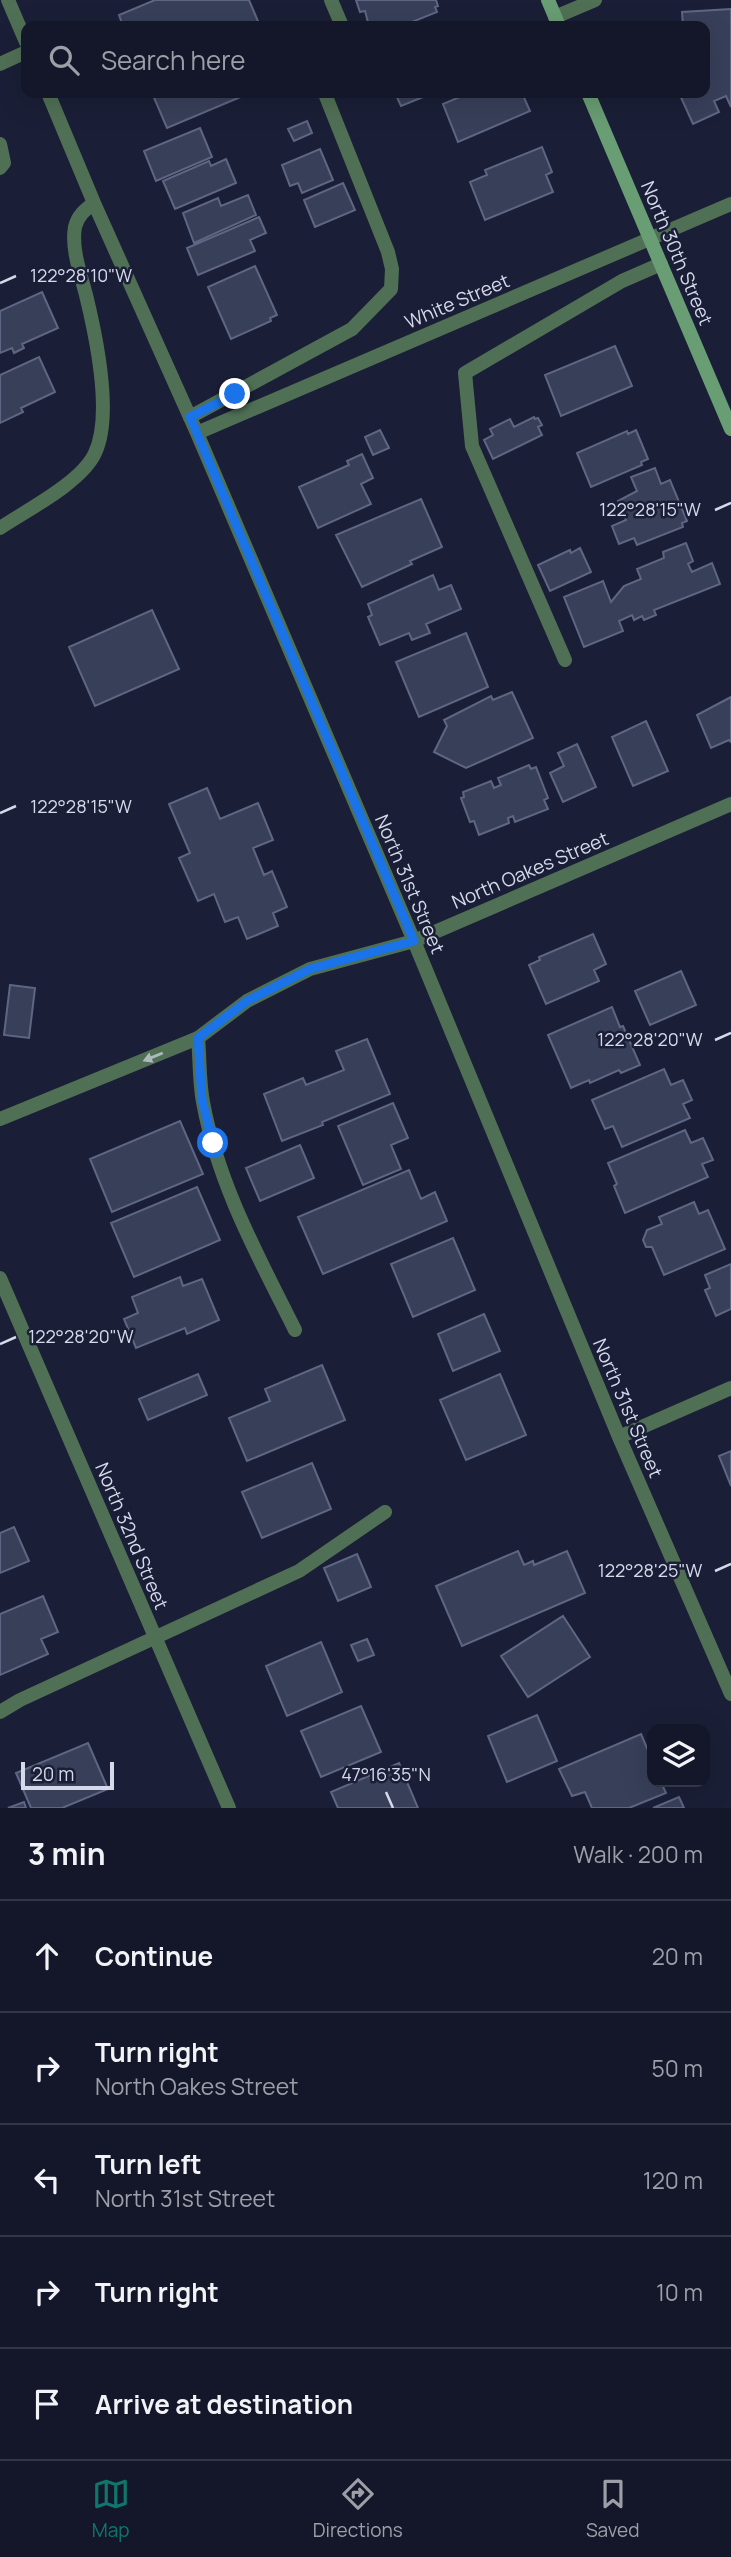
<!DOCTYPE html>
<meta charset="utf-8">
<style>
body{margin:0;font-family:Manrope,sans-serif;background:#212435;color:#f1f3f6}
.controls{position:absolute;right:21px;bottom:21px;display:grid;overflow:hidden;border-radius:14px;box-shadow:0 7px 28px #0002}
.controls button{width:63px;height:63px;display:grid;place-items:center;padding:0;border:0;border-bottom:2px solid #333646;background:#141729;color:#f1f3f6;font:35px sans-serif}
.scale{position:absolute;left:21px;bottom:18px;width:93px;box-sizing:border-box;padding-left:7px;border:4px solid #d5d9ea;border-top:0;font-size:19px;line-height:24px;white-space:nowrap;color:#d5d9ea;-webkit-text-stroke:5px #1a1f37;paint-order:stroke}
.stop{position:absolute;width:21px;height:21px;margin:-16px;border:5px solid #1a73e8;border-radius:50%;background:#fff}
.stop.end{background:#1a73e8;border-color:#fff;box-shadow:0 2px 7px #0008}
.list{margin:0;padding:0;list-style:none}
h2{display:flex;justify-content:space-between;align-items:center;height:91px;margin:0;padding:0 28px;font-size:30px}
h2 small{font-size:23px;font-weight:400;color:#9d9fa8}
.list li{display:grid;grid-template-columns:46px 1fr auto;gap:21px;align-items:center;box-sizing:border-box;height:112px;padding:0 28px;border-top:2px solid #333646}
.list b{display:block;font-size:26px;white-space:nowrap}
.list p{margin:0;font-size:23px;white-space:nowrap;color:#9d9fa8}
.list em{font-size:23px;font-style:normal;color:#9d9fa8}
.icon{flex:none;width:38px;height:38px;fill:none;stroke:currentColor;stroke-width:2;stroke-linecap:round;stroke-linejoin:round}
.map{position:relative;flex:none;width:731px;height:1808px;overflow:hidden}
.search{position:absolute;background:#141729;box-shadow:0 7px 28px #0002;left:21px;right:21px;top:21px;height:77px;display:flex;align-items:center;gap:18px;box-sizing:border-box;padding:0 24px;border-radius:14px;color:#9d9fa8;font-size:26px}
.sheet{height:651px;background:#141729}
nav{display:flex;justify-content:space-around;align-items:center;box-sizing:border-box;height:98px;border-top:2px solid #333646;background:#141729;font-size:19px;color:#9d9fa8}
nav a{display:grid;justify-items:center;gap:4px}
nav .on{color:#0f766e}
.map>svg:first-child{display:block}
</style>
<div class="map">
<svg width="731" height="1808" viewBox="0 0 731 1808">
<rect width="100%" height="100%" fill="#1a1f37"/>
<!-- building -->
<path fill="#383f59" stroke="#5e6683" stroke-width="2" d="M155,0H249L260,26H123L119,15Z
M356,0H436L438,6L435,7L437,12L402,26H369L365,11L360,12Z
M731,9V107L726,96L714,101L719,112L693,124L679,93H705V26H683L682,12Z
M152,93H250L167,128Z
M395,93H433L401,106Z
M469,93H522L530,111L458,142L443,104Z
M307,121L312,133L294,141L288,129Z
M200,128L212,157L156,181L144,151Z
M542,147L552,172L546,175L553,192L485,220L470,182L487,175L485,170Z
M320,149L333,180L302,193L298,183L290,186L282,165Z
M226,159L236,183L175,209L163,181L209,161L211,166Z
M343,183L355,210L315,227L304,200Z
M248,195L256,215L194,243L183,213L218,198L221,206Z
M259,217L266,233L250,240L255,251L198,275L187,248Z
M255,266L277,315L270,318L271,321L231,339L208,287Z
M42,292L58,328L22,344L24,348L14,353L12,348L0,353V311Z
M615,346L632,386L561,416L545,375Z
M39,357L55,392L21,408L23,412L0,423V375Z
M534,417L535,419L538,418L542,425L538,427L542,435L493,459L484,440L493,435L490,429L510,419L514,427Z
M380,430L389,448L373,455L365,437Z
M636,430L648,459L641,462L642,465L591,487L577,453L627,431L628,434Z
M362,454L373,478L361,484L371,504L318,528L299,487L349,465L347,461Z
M655,468L661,484L670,480L687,521L682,523L683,527L637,545L634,538L619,544L612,526L626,520L618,501L637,491L631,477Z
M421,499L442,547L410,561L412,564L362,587L336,535Z
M686,543L693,561L688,564L692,572L712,563L720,584L654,610L656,615L644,620L642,616L634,620L632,615L619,621L623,631L584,647L564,597L603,581L611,602L624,586L641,579L637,569L664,558L663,552Z
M580,548L591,572L550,591L538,565L570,550L571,553Z
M433,575L439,590L451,585L461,609L426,624L430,633L412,640L409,633L380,645L368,617L372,615L368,604Z
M152,610L179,669L95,706L69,647Z
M466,633L488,687L419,717L396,662Z
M512,692L533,738L466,768L434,752L447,726L444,720L491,696L493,700Z
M731,697V742L729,740L711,748L697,715Z
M646,721L668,771L633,786L612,737Z
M577,744L596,787L563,802L550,773L564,766L558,753Z
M529,765L531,769L536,767L548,798L544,800L548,809L515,822L513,816L508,818L509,823L479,835L474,821L470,822L461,798L464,797L463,792L491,781L494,788L501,785L498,778Z
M207,788L220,819L258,803L273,840L253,848L264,875L272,871L287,907L273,913L278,926L247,939L238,917L225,922L214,894L198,901L179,858L190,853L169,804Z
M593,934L606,964L594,970L599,981L546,1004L529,965L540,960L539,957Z
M681,971L696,1005L650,1025L635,991Z
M10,985L35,988L29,1038L4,1035Z
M612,1007L620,1027L623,1026L640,1065L621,1073L619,1070L590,1083L589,1080L571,1088L548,1035Z
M367,1039L390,1094L322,1122L323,1125L282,1141L264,1094L303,1078L306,1085L344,1070L336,1051Z
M664,1069L671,1085L683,1080L692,1100L683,1104L690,1118L622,1147L613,1126L605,1129L592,1100Z
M393,1103L408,1138L391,1145L401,1169L363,1185L338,1126Z
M180,1121L203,1174L112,1212L90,1159Z
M685,1130L691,1143L703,1138L713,1160L702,1164L708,1177L625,1213L614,1186L617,1184L608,1163Z
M300,1145L314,1178L260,1201L246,1168Z
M409,1170L421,1199L435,1192L447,1221L323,1274L298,1217Z
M197,1187L220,1240L134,1277L111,1223Z
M694,1202L699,1214L708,1210L725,1249L664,1275L652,1247H646L643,1240L647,1230L662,1224L659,1217Z
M453,1238L475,1290L413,1317L391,1264Z
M731,1264V1309L716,1316L705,1290L710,1288L705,1275Z
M180,1277L183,1286L202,1279L219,1320L187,1334L185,1328L136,1348L124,1319L138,1313L132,1297Z
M484,1314L500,1351L453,1371L438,1334Z
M322,1365L345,1420L247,1461L229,1418L270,1401L265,1389Z
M198,1374L207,1395L148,1420L139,1399Z
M500,1374L526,1435L466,1460L440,1400Z
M731,1451V1486L719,1456Z
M312,1463L331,1509L262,1538L242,1492Z
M14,1527L29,1561L0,1573V1533Z
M518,1551L524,1565L533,1561L534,1565L567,1551L585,1593L462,1646L436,1586Z
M357,1554L371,1587L338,1601L324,1568Z
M43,1596L58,1632L41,1639L48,1654L0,1675V1614Z
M563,1616L590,1657L528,1697L501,1656Z
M367,1639L374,1655L358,1661L351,1645Z
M321,1642L342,1692L287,1716L266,1666Z
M361,1706L381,1752L321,1777L301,1731Z
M537,1715L557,1761L507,1782L488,1736Z
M641,1734L652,1760V1782H661L666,1793L629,1808H592L585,1792L572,1796L559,1769Z
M88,1743L108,1789L62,1808H31L16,1773Z
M399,1763L418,1808H338L331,1792Z
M679,1797L684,1808H653Z
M24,1802L26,1808H8Z"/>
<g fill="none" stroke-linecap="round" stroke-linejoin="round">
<!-- lane -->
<path stroke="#507055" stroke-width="14" d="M331,0L342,26
M555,17L595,0
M0,64L26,52
M0,144L4,163L0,168
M190,417L352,329L391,289L392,269L388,252L325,94
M565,660L472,446L465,373L622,281L661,264
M198,1038C200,1059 199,1081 203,1102C218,1184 258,1256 295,1330"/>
<!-- street -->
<path stroke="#507055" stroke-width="14" d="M8,0L26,42
M48,93L94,203L197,433L414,941L619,1437L731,1694
M197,433L731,204
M0,528C27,510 82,482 95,453C113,415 96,336 86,295C81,275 71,249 75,227C78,215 85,210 94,203
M0,1119L198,1038L247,1001L310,969L414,941L731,804
M0,1278L229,1808
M619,1437L731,1388
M0,1712L20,1700L299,1571L385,1512"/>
<!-- secondary -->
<path stroke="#699d73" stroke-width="14" d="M548,0L559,26
M588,93L731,429"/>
</g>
<!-- one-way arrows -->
<defs><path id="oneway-solid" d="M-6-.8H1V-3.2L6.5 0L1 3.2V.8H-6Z" transform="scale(1.75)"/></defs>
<use fill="#adbabd" href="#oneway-solid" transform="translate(153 1057) rotate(158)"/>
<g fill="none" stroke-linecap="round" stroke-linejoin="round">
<!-- route -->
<path stroke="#1a73e8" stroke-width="9" d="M213,1143L202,1100L198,1038L247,1001L310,969L414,941L190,417L235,394"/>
</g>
<!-- ticks -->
<path fill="none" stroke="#d5d9ea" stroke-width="2.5" d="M0,283L16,276M715,510L731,503M0,813L16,806M715,1040L731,1033M0,1344L16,1337M715,1571L731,1564M386,1792L393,1808"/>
<g text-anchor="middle" stroke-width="5" stroke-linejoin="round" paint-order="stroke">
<!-- street labels -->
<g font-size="19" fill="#d5d9ea" stroke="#1a1f37">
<text transform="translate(677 253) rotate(67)" y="7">North 30th Street</text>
<text transform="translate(457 301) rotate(-23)" y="7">White Street</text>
<text transform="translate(530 870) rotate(-23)" y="7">North Oakes Street</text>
<text transform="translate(410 884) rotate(67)" y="7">North 31st Street</text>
<text transform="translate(628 1408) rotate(67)" y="7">North 31st Street</text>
<text transform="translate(132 1536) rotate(67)" y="7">North 32nd Street</text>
</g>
</g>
<g font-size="18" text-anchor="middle" fill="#d5d9ea" stroke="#1a1f37" stroke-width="5" stroke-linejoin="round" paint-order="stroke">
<text x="81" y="282">122°28'10"W</text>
<text x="650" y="516">122°28'15"W</text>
<text x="81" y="813">122°28'15"W</text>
<text x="650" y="1046">122°28'20"W</text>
<text x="81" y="1343">122°28'20"W</text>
<text x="650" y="1577">122°28'25"W</text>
<text x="386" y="1781">47°16'35"N</text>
</g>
</svg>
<div class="controls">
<button><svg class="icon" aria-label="layers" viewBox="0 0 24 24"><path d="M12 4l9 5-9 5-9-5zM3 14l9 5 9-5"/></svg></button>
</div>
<div class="scale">20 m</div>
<div class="stop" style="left:213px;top:1143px"></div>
<div class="stop end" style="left:235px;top:394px"></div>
<div class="search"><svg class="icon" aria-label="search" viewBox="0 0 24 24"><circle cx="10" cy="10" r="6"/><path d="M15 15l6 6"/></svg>Search here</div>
</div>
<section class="sheet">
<h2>3 min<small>Walk · 200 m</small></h2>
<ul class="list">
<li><svg class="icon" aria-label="ahead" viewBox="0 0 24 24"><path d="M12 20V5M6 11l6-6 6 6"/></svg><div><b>Continue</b></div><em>20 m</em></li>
<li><svg class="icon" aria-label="right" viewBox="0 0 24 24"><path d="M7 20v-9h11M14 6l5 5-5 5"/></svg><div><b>Turn right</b><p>North Oakes Street</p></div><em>50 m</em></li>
<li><svg class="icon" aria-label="left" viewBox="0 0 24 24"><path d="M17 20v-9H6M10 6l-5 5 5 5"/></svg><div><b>Turn left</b><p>North 31st Street</p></div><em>120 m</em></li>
<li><svg class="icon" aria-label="right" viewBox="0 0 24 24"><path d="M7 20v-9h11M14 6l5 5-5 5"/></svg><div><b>Turn right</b></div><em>10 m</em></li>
<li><svg class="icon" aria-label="arrive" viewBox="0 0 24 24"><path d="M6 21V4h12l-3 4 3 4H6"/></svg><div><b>Arrive at destination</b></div></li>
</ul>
</section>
<nav>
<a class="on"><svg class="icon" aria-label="map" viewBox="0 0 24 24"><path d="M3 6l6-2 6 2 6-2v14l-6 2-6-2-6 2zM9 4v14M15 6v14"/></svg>Map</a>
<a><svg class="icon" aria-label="directions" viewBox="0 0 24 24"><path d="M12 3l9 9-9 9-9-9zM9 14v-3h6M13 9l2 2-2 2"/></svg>Directions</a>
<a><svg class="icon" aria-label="saved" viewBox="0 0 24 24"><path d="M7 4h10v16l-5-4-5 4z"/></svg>Saved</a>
</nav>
